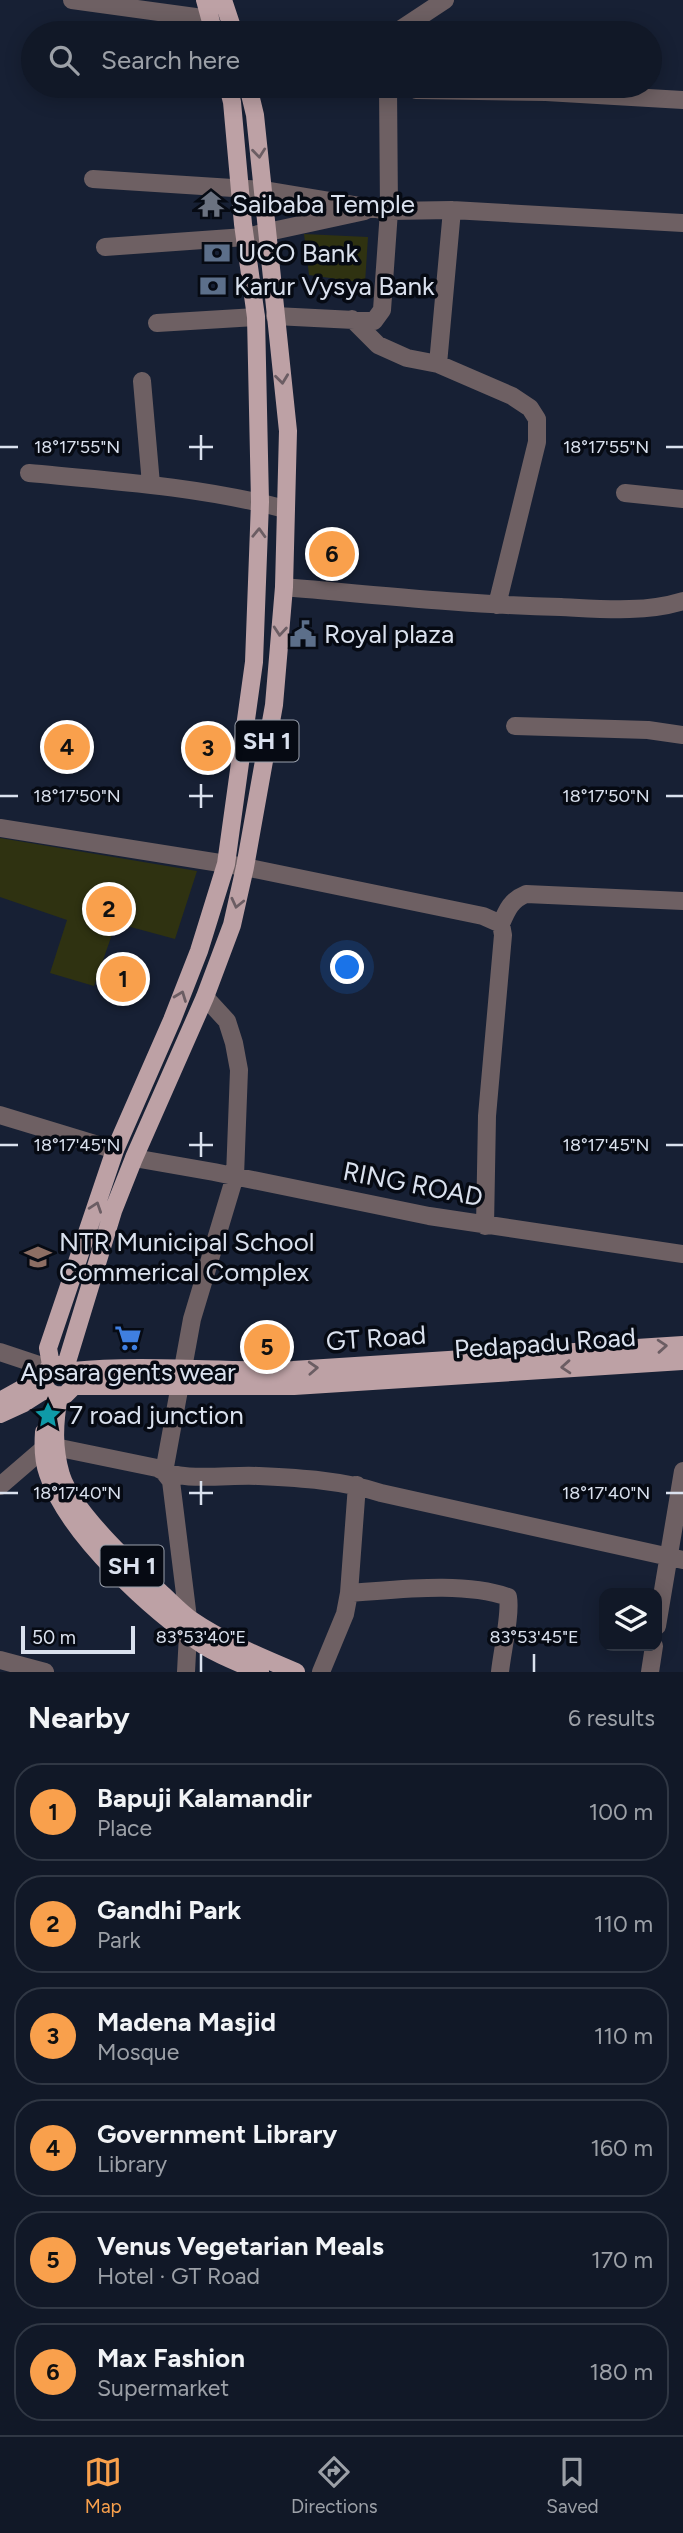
<!DOCTYPE html>
<meta charset="utf-8">
<style>
body{margin:0;font-family:Figtree,sans-serif;background:#1a212f;color:#f1f3f6}
.controls{position:absolute;right:21px;bottom:21px;display:grid;overflow:hidden;border-radius:14px;box-shadow:0 4px 18px #0003}
.controls button{width:63px;height:63px;display:grid;place-items:center;padding:0;border:0;border-bottom:2px solid #303744;background:#111827;color:#f1f3f6;font:35px sans-serif}
.scale{position:absolute;left:21px;bottom:18px;width:114px;box-sizing:border-box;padding-left:7px;border:4px solid #dae1ee;border-top:0;font-size:19px;line-height:24px;white-space:nowrap;color:#dae1ee;-webkit-text-stroke:5px #060a13;paint-order:stroke}
.you{position:absolute;left:348px;top:968px;width:24px;height:24px;margin:-18px;border:5px solid #fff;border-radius:50%;background:#1a73e8;box-shadow:0 0 0 10px #1a73e833}
.badge{display:grid;place-items:center;width:46px;height:46px;border-radius:50%;background:#f9a04c;color:#111;font-size:23px;font-weight:700}
.pin{position:absolute;translate:-50% -50%;border:4px solid #fff;box-shadow:0 2px 7px #0006}
.list{margin:0;padding:0;list-style:none}
h2{display:flex;justify-content:space-between;align-items:center;height:91px;margin:0;padding:0 28px;font-size:30px}
h2 small{font-size:23px;font-weight:400;color:#9ca0a7}
.list li{display:grid;grid-template-columns:46px 1fr auto;gap:21px;align-items:center;box-sizing:border-box;height:98px;margin:0 14px 14px;padding:0 14px;border:2px solid #303744;border-radius:28px}
.list b{display:block;font-size:26px;white-space:nowrap}
.list p{margin:0;font-size:23px;white-space:nowrap;color:#9ca0a7}
.list em{font-size:23px;font-style:normal;color:#9ca0a7}
.icon{flex:none;width:38px;height:38px;fill:none;stroke:currentColor;stroke-width:2;stroke-linecap:round;stroke-linejoin:round}
.map{position:relative;flex:none;width:683px;height:1672px;overflow:hidden}
.search{position:absolute;background:#111827;box-shadow:0 4px 18px #0003;left:21px;right:21px;top:21px;height:77px;display:flex;align-items:center;gap:18px;box-sizing:border-box;padding:0 24px;border-radius:38px;color:#9ca0a7;font-size:26px}
.sheet{height:763px;background:#111827}
nav{display:flex;justify-content:space-around;align-items:center;box-sizing:border-box;height:98px;border-top:2px solid #303744;background:#111827;font-size:19px;color:#9ca0a7}
nav a{display:grid;justify-items:center;gap:4px}
nav .on{color:#f9a04c}
.map>svg:first-child{display:block}
</style>
<div class="map">
<svg width="683" height="1672" viewBox="0 0 683 1672">
<rect width="100%" height="100%" fill="#172034"/>
<!-- green -->
<path fill="#2f3211" d="M304,234L368,237L365,283L309,275Z
M0,838L197,871L175,939L116,923L94,986L50,973L67,920L0,897Z"/>
<g fill="none" stroke-linecap="round" stroke-linejoin="round">
<!-- minor -->
<path stroke="#6e6063" stroke-width="18" d="M72,0L210,19
M395,33L445,0
M410,86L416,90L546,92L683,100
M93,179L263,190L389,211L452,210L683,223
M105,247L245,237L365,211
M275,316L374,321L382,310L389,211L388,86
M352,319L378,345L407,358L438,364L512,396L530,408L537,419V442L497,605
M157,323L256,317
M438,364L452,210
M142,381L151,484
M29,473C115,481 202,487 285,509
M625,493L683,499
M284,587C376,595 469,605 561,607C602,609 644,613 683,601
M515,726L648,730L683,735
M0,828L245,867L483,916L501,924L503,935L487,1116L485,1226
M501,924C507,910 511,900 526,894L683,901
M0,1115L115,1150
M134,1158L214,1172L429,1216L683,1254
M0,1352L48,1368
M55,1447L157,1468C180,1483 231,1474 258,1476C299,1478 342,1480 381,1493L683,1560
M0,1486L43,1449
M349,1593C396,1590 463,1581 508,1597C511,1614 502,1652 500,1672
M188,1618L171,1481L164,1472L192,1319L235,1176L239,1070L234,1043L227,1021L205,997
M657,1626L683,1471
M0,1660L45,1672
M186,1672L188,1634
M321,1672L345,1614L349,1593L357,1485
M650,1672L654,1646"/>
<!-- major -->
<path stroke="#bda1a5" stroke-width="18" d="M205,0L214,33
M223,0L234,33
M51,1365H66L73,1371L74,1386L65,1395C44,1398 38,1379 51,1365L48,1348L115,1150L172,1020L199,951L226,864L254,662L260,502L256,317L243,224L232,102L228,86
M66,1365L113,1211L134,1158L205,997L232,925L245,867L274,705L284,587L288,431L255,115L248,86
M73,1371C146,1364 220,1372 293,1370L683,1345
M74,1386H294L683,1361
M59,1396C54,1424 53,1448 61,1475C73,1512 133,1567 162,1594C171,1602 180,1612 190,1619C222,1641 260,1657 296,1672
M0,1401L43,1377
M0,1414L24,1403L46,1389
M44,1432C43,1446 43,1460 48,1474C68,1535 153,1612 206,1647C223,1657 242,1664 260,1672"/>
</g>
<!-- one-way arrows -->
<defs><path id="oneway-chevron" d="M-2-3.5L2.5 0L-2 3.5" fill="none" stroke-width="1.6" stroke-linecap="round" stroke-linejoin="round" transform="scale(1.75)"/></defs>
<g stroke="#6b5d63">
<use href="#oneway-chevron" transform="translate(259 153) rotate(84)"/>
<use href="#oneway-chevron" transform="translate(282 379) rotate(83)"/>
<use href="#oneway-chevron" transform="translate(259 533) rotate(-88)"/>
<use href="#oneway-chevron" transform="translate(280 631) rotate(95)"/>
<use href="#oneway-chevron" transform="translate(237 903) rotate(103)"/>
<use href="#oneway-chevron" transform="translate(181 996) rotate(-69)"/>
<use href="#oneway-chevron" transform="translate(96 1207) rotate(-71)"/>
<use href="#oneway-chevron" transform="translate(662 1346) rotate(-4)"/>
<use href="#oneway-chevron" transform="translate(566 1367) rotate(176)"/>
<use href="#oneway-chevron" transform="translate(313 1368) rotate(-3)"/>
</g>
<!-- ticks -->
<path fill="none" stroke="#dae1ee" stroke-width="2.5" d="M201,435V460M0,447H18M189,447H213M666,447H683M201,784V808M0,796H18M189,796H213M666,796H683M201,1132V1157M0,1145H18M189,1145H213M666,1145H683M201,1481V1505M0,1493H18M189,1493H213M666,1493H683M201,1654V1672M534,1654V1672"/>
<!-- icons -->
<defs>
<symbol id="temple-bare" viewBox="-9 -9 18 18"><path d="M0-6L5-2H3V0L6.5 2.5H4V6H1.5V3h-3V6H-4V2.5H-6.5L-3 0V-2H-5Z" fill="#6b7280" stroke="#060a13" stroke-width="2.5" paint-order="stroke"/></symbol>
<symbol id="bank-bare" viewBox="-9 -9 18 18"><path d="M-6-4H6V4H-6ZM0-2.3a2.3 2.3 0 1 0 0 4.6a2.3 2.3 0 1 0 0-4.6Z" fill="#5c6f8a" stroke="#060a13" stroke-width="2.5" paint-order="stroke"/></symbol>
<symbol id="civic-bare" viewBox="-9 -9 18 18"><path d="M-.6-6.5H3V-4.5H.6V-3L4-1V1h2V6H-6V1h2V-1L-.6-3ZM-1.2 2.5V6h2.4V2.5Z" fill="#5c6f8a" stroke="#060a13" stroke-width="2.5" paint-order="stroke"/></symbol>
<symbol id="school-bare" viewBox="-9 -9 18 18"><path d="M0-5L7-2L0 1L-7-2ZM-4 1L0 2.5L4 1V4Q0 6-4 4Z" fill="#8d6e63" stroke="#060a13" stroke-width="2.5" paint-order="stroke"/></symbol>
<symbol id="supermarket-bare" viewBox="-9 -9 18 18"><path d="M-6-5.5h2.5l.6 2H6L4.5 2H-2.5L-4.4-4H-6ZM-1.5 3.2a1.3 1.3 0 1 0 .1 0ZM3 3.2a1.3 1.3 0 1 0 .1 0Z" fill="#3f7fe0" stroke="#060a13" stroke-width="2.5" paint-order="stroke"/></symbol>
<symbol id="sight-bare" viewBox="-9 -9 18 18"><path d="M0-6L1.8-2.2L6-1.7L2.9 1.2L3.7 5.4L0 3.3L-3.7 5.4L-2.9 1.2L-6-1.7L-1.8-2.2Z" fill="#0f9aa8" stroke="#060a13" stroke-width="2.5" paint-order="stroke"/></symbol>
</defs>
<g fill-rule="evenodd">
<use href="#temple-bare" x="192" y="185" width="38" height="38"/>
<use href="#bank-bare" x="198" y="234" width="38" height="38"/>
<use href="#bank-bare" x="194" y="267" width="38" height="38"/>
<use href="#civic-bare" x="284" y="615" width="38" height="38"/>
<use href="#school-bare" x="19" y="1238" width="38" height="38"/>
<use href="#supermarket-bare" x="109" y="1319" width="38" height="38"/>
<use href="#sight-bare" x="29" y="1396" width="38" height="38"/>
</g>
<g text-anchor="middle" stroke-width="7" stroke-linejoin="round" paint-order="stroke">
<!-- shield labels -->
<g fill="#060a13" stroke="#9aa0ac" stroke-width="2">
<rect x="235.5" y="720.5" width="63" height="41" rx="5"/>
<rect x="100.5" y="1545.5" width="63" height="41" rx="5"/>
</g>
<g font-size="24" font-weight="bold" fill="#dae1ee">
<text x="267" y="749">SH 1</text>
<text x="132" y="1574">SH 1</text>
</g>
<!-- poi labels -->
<g font-size="26" fill="#dae1ee" stroke="#060a13" text-anchor="start">
<text x="232" y="213">Saibaba Temple</text>
<text x="238" y="262">UCO Bank</text>
<text x="234" y="295">Karur Vysya Bank</text>
<text x="324" y="643">Royal plaza</text>
<text x="59" y="1251">NTR Municipal School<tspan x="59" dy="30">Commerical Complex</tspan></text>
<text x="128" y="1381" text-anchor="middle">Apsara gents wear</text>
<text x="69" y="1424">7 road junction</text>
</g>
<!-- street labels -->
<g font-size="26" fill="#dae1ee" stroke="#060a13">
<text transform="translate(413 1184) rotate(11)" y="9">RING ROAD</text>
<text transform="translate(376 1338) rotate(-4)" y="9">GT Road</text>
<text transform="translate(545 1343) rotate(-4)" y="9">Pedapadu Road</text>
</g>
</g>
<g font-size="18" text-anchor="middle" fill="#dae1ee" stroke="#060a13" stroke-width="7" stroke-linejoin="round" paint-order="stroke">
<text x="77" y="453">18°17'55"N</text>
<text x="606" y="453">18°17'55"N</text>
<text x="77" y="802">18°17'50"N</text>
<text x="606" y="802">18°17'50"N</text>
<text x="77" y="1151">18°17'45"N</text>
<text x="606" y="1151">18°17'45"N</text>
<text x="77" y="1499">18°17'40"N</text>
<text x="606" y="1499">18°17'40"N</text>
<text x="201" y="1643">83°53'40"E</text>
<text x="534" y="1643">83°53'45"E</text>
</g>
</svg>
<div class="controls">
<button><svg class="icon" aria-label="layers" viewBox="0 0 24 24"><path d="M12 4l9 5-9 5-9-5zM3 14l9 5 9-5"/></svg></button>
</div>
<div class="scale">50 m</div>
<div class="you"></div>
<div class="pin badge" style="left:123px;top:979px">1</div>
<div class="pin badge" style="left:109px;top:909px">2</div>
<div class="pin badge" style="left:208px;top:748px">3</div>
<div class="pin badge" style="left:67px;top:747px">4</div>
<div class="pin badge" style="left:267px;top:1347px">5</div>
<div class="pin badge" style="left:332px;top:554px">6</div>
<div class="search"><svg class="icon" aria-label="search" viewBox="0 0 24 24"><circle cx="10" cy="10" r="6"/><path d="M15 15l6 6"/></svg>Search here</div>
</div>
<section class="sheet">
<h2>Nearby<small>6 results</small></h2>
<ul class="list">
<li><span class="badge">1</span><div><b>Bapuji Kalamandir</b><p>Place</p></div><em>100 m</em></li>
<li><span class="badge">2</span><div><b>Gandhi Park</b><p>Park</p></div><em>110 m</em></li>
<li><span class="badge">3</span><div><b>Madena Masjid</b><p>Mosque</p></div><em>110 m</em></li>
<li><span class="badge">4</span><div><b>Government Library</b><p>Library</p></div><em>160 m</em></li>
<li><span class="badge">5</span><div><b>Venus Vegetarian Meals</b><p>Hotel · GT Road</p></div><em>170 m</em></li>
<li><span class="badge">6</span><div><b>Max Fashion</b><p>Supermarket</p></div><em>180 m</em></li>
</ul>
</section>
<nav>
<a class="on"><svg class="icon" aria-label="map" viewBox="0 0 24 24"><path d="M3 6l6-2 6 2 6-2v14l-6 2-6-2-6 2zM9 4v14M15 6v14"/></svg>Map</a>
<a><svg class="icon" aria-label="directions" viewBox="0 0 24 24"><path d="M12 3l9 9-9 9-9-9zM9 14v-3h6M13 9l2 2-2 2"/></svg>Directions</a>
<a><svg class="icon" aria-label="saved" viewBox="0 0 24 24"><path d="M7 4h10v16l-5-4-5 4z"/></svg>Saved</a>
</nav>
